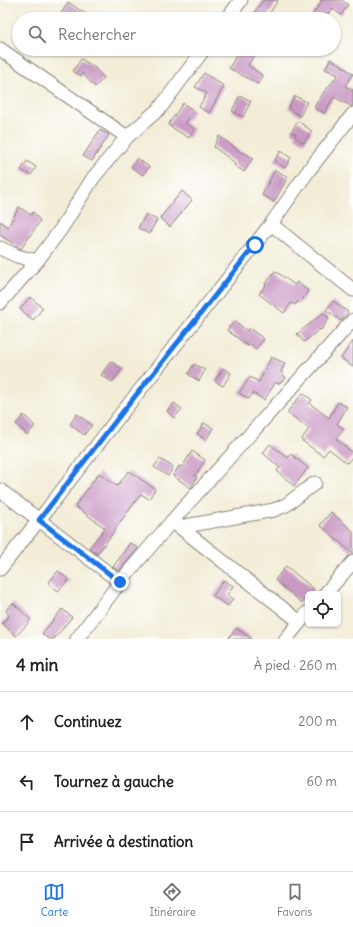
<!DOCTYPE html>
<html lang="fr">
<meta charset="utf-8">
<style>
body{margin:0;font-family:Delius,sans-serif;background:#f6f6f6;color:#222}
.controls{position:absolute;right:12px;bottom:12px;display:grid;overflow:hidden;border-radius:6px;box-shadow:0 1px 3px #0004}
.controls button{width:36px;height:36px;display:grid;place-items:center;padding:0;border:0;border-bottom:1px solid #e0e0e0;background:#fff;color:#222;font:20px sans-serif}
.stop{position:absolute;width:12px;height:12px;margin:-9px;border:3px solid #1a73e8;border-radius:50%;background:#fff}
.stop.end{background:#1a73e8;border-color:#fff;box-shadow:0 1px 4px #0008}
.list{margin:0;padding:0;list-style:none}
h2{display:flex;justify-content:space-between;align-items:center;height:52px;margin:0;padding:0 16px;font-size:17px}
h2 small{font-size:13px;font-weight:400;color:#767676}
.list li{display:grid;grid-template-columns:26px 1fr auto;gap:12px;align-items:center;box-sizing:border-box;height:60px;padding:0 16px;border-top:1px solid #e0e0e0}
.list b{display:block;font-size:15px;white-space:nowrap}
.list em{font-size:13px;font-style:normal;color:#767676}
.icon{flex:none;width:22px;height:22px;fill:none;stroke:currentColor;stroke-width:2;stroke-linecap:round;stroke-linejoin:round}
.map{position:relative;flex:none;width:353px;height:639px;overflow:hidden}
.search{position:absolute;background:#fff;box-shadow:0 1px 3px #0004;left:12px;right:12px;top:12px;height:44px;display:flex;align-items:center;gap:10px;box-sizing:border-box;padding:0 14px;border-radius:22px;color:#767676;font-size:15px}
.sheet{height:232px;background:#fff}
nav{display:flex;justify-content:space-around;align-items:center;box-sizing:border-box;height:56px;border-top:1px solid #e0e0e0;background:#fff;font-size:11px;color:#767676}
nav a{display:grid;justify-items:center;gap:2px}
nav .on{color:#1a73e8}
.map>svg:first-child{display:block}
</style>
<div class="map">
<svg width="353" height="639" viewBox="0 0 353 639">
<rect width="100%" height="100%" fill="#fff"/>
<filter id="ink" filterUnits="userSpaceOnUse"><feTurbulence type="fractalNoise" baseFrequency=".025" numOctaves="2"/><feDisplacementMap in="SourceGraphic" scale="8" xChannelSelector="R" yChannelSelector="G"/><feConvolveMatrix kernelMatrix="1 2 1 2 8 2 1 2 1" color-interpolation-filters="sRGB"/></filter>
<filter id="wash" filterUnits="userSpaceOnUse"><feTurbulence type="fractalNoise" baseFrequency=".012" numOctaves="4" result="noise"/><feDisplacementMap in="SourceGraphic" scale="16" xChannelSelector="R" yChannelSelector="G"/><feGaussianBlur stdDeviation="0.9" result="paint"/><feColorMatrix in="noise" values="0 0 0 0 0 0 0 0 0 0 0 0 0 0 0 0 0 1.4 0 .05"/><feComposite in="paint" operator="in"/></filter>
<g filter="url(#wash)">
<rect width="100%" height="100%" fill="#f3edd8"/>
<g id="blocks">
<path fill="#c999c4" d="M263,0h15l-12,19h-16z
M320,0h22l6,5 -7,10 -9,-7 -8,11h-7l-5,-4 10,-14z
M68,2l13,9 14,8h-37z
M240,49h19l-11,16 15,11 -5,8 -29,-16z
M81,59l13,8 10,11 -9,9 -13,-14 -1,3 -8,-5z
M330,59l12,6v1l11,8 -8,12 8,4v16h-2l-17,-9 -10,16 -10,-6 10,-15 14,-17 -13,-6z
M204,73l20,13 -15,27 -10,-6 8,-14 -12,-6z
M295,96l12,6 -7,14 -12,-8z
M239,97h4l8,4 -8,16 -11,-6z
M183,103l11,8 -9,12 9,6 -5,9 -21,-13z
M298,121l14,10 -8,12 -10,-7 2,-2 -5,-2z
M100,130l9,5 -17,26 -9,-5z
M219,136l23,17 1,-1 10,6 -9,14 -10,-7 1,-2 -21,-16z
M281,151l10,7 -6,10 -11,-7z
M137,158l12,9 -6,8 -12,-8z
M27,161l9,6 -5,8 -10,-5z
M275,170l13,7 -14,25 -12,-7z
M182,191l10,9 -22,27 -10,-9z
M19,207l12,8 2,-3 7,9 -19,28 -21,-14v-14l8,6z
M146,214l11,6 -8,14 -11,-6z
M275,271l20,14 2,-3 11,9 -8,12 -2,-2 -3,4 -4,-2 -7,10 -25,-19 7,-9 -1,-1z
M30,297l13,11 -10,12 -13,-11z
M333,301l15,11 -7,9 -15,-11z
M323,313l6,5 -8,12 -1,-1 -16,13 -7,-8z
M235,321l12,10 2,-3 15,11 -8,10 -6,-5 -2,2 -21,-16z
M353,341v26l-12,-9z
M271,357l14,6 -4,9 5,6 -8,6 -2,-2 -12,18 -11,-7 -4,6 -10,-6 11,-16 9,5z
M111,361l11,8 -10,13 -11,-7z
M194,364l11,6 -6,11 -11,-7z
M223,368l8,5 -8,13 -8,-5z
M303,393l9,7 -3,3 20,15 9,-16 9,5 -10,17 7,5 -8,10 17,14v3l-6,7 -18,-14 -6,7 -22,-16 8,-11 -22,-17z
M174,403l8,6 -8,9 -7,-7z
M77,414l15,11 -8,10 -14,-11z
M24,415l11,11 -8,9 -11,-11z
M204,423l9,5 -7,12 -9,-6z
M270,444l18,14 3,-4 17,14 -14,18 -17,-15 3,-3 -17,-15z
M192,451l13,9 -10,16 2,1 -6,11 -18,-12 6,-10 3,1z
M160,459l13,8 -5,9 -14,-9z
M129,471l26,18 -6,10 -8,-5 -26,35h1l-19,25 -8,-6 16,-20 -30,-22 24,-33 18,13z
M331,512l22,19v23l-33,-29z
M130,543l8,5 -19,23 -6,-4z
M286,566l28,23 -4,5h-2v2l-6,7 -27,-23z
M58,571l11,9 -11,11 -10,-8z
M224,580l9,6 -6,9 6,4 -5,7 -15,-10z
M13,603l18,17 -15,16 -14,-13 7,-7 -3,-6z
M62,609l10,8 -18,22h-5l-7,-5z
M236,628l16,11h-24z"/>
</g>
</g>
<g filter="url(#ink)">
<use href="#blocks" fill-opacity="0" stroke="#88847a" stroke-width="1"/>
<g fill="none" stroke-linecap="round" stroke-linejoin="round">
<g stroke="#88847a" stroke-width="15">
<path id="minor" d="M227,19l14,-19
M0,49l127,88
M353,114l-44,56 -38,54 82,66
M0,248l17,8 20,5
M0,303l37,-42 24,-32 32,-51 34,-41 33,-29 44,-59
M0,490l120,92 52,-61 128,101
M172,521l181,-201
M180,527l94,-17 12,-5 29,-22
M0,569l39,-49 82,-106 150,-190
M325,594l28,-32
M77,639l43,-57
M286,639l22,-27"/>
</g>
<use href="#minor" stroke="#fff" stroke-width="13"/>
</g>
</g>
<g fill="none" stroke-linecap="round" stroke-linejoin="round" filter="url(#ink)">
<path stroke="#1a73e8" stroke-width="5" d="M120,582l-81,-62 82,-106 134,-169"/>
</g>
</svg>
<div class="controls">
<button><svg class="icon" aria-label="locate" viewBox="0 0 24 24"><circle cx="12" cy="12" r="6"/><path d="M12 2v4M12 18v4M2 12h4M18 12h4"/></svg></button>
</div>
<div class="stop" style="left:255px;top:245px"></div>
<div class="stop end" style="left:120px;top:582px"></div>
<div class="search"><svg class="icon" aria-label="search" viewBox="0 0 24 24"><circle cx="10" cy="10" r="6"/><path d="M15 15l6 6"/></svg>Rechercher</div>
</div>
<section class="sheet">
<h2>4 min<small>À pied · 260 m</small></h2>
<ul class="list">
<li><svg class="icon" aria-label="ahead" viewBox="0 0 24 24"><path d="M12 20V5M6 11l6-6 6 6"/></svg><div><b>Continuez</b></div><em>200 m</em></li>
<li><svg class="icon" aria-label="left" viewBox="0 0 24 24"><path d="M17 20v-9H6M10 6l-5 5 5 5"/></svg><div><b>Tournez à gauche</b></div><em>60 m</em></li>
<li><svg class="icon" aria-label="arrive" viewBox="0 0 24 24"><path d="M6 21V4h12l-3 4 3 4H6"/></svg><div><b>Arrivée à destination</b></div></li>
</ul>
</section>
<nav>
<a class="on"><svg class="icon" aria-label="map" viewBox="0 0 24 24"><path d="M3 6l6-2 6 2 6-2v14l-6 2-6-2-6 2zM9 4v14M15 6v14"/></svg>Carte</a>
<a><svg class="icon" aria-label="directions" viewBox="0 0 24 24"><path d="M12 3l9 9-9 9-9-9zM9 14v-3h6M13 9l2 2-2 2"/></svg>Itinéraire</a>
<a><svg class="icon" aria-label="saved" viewBox="0 0 24 24"><path d="M7 4h10v16l-5-4-5 4z"/></svg>Favoris</a>
</nav>
